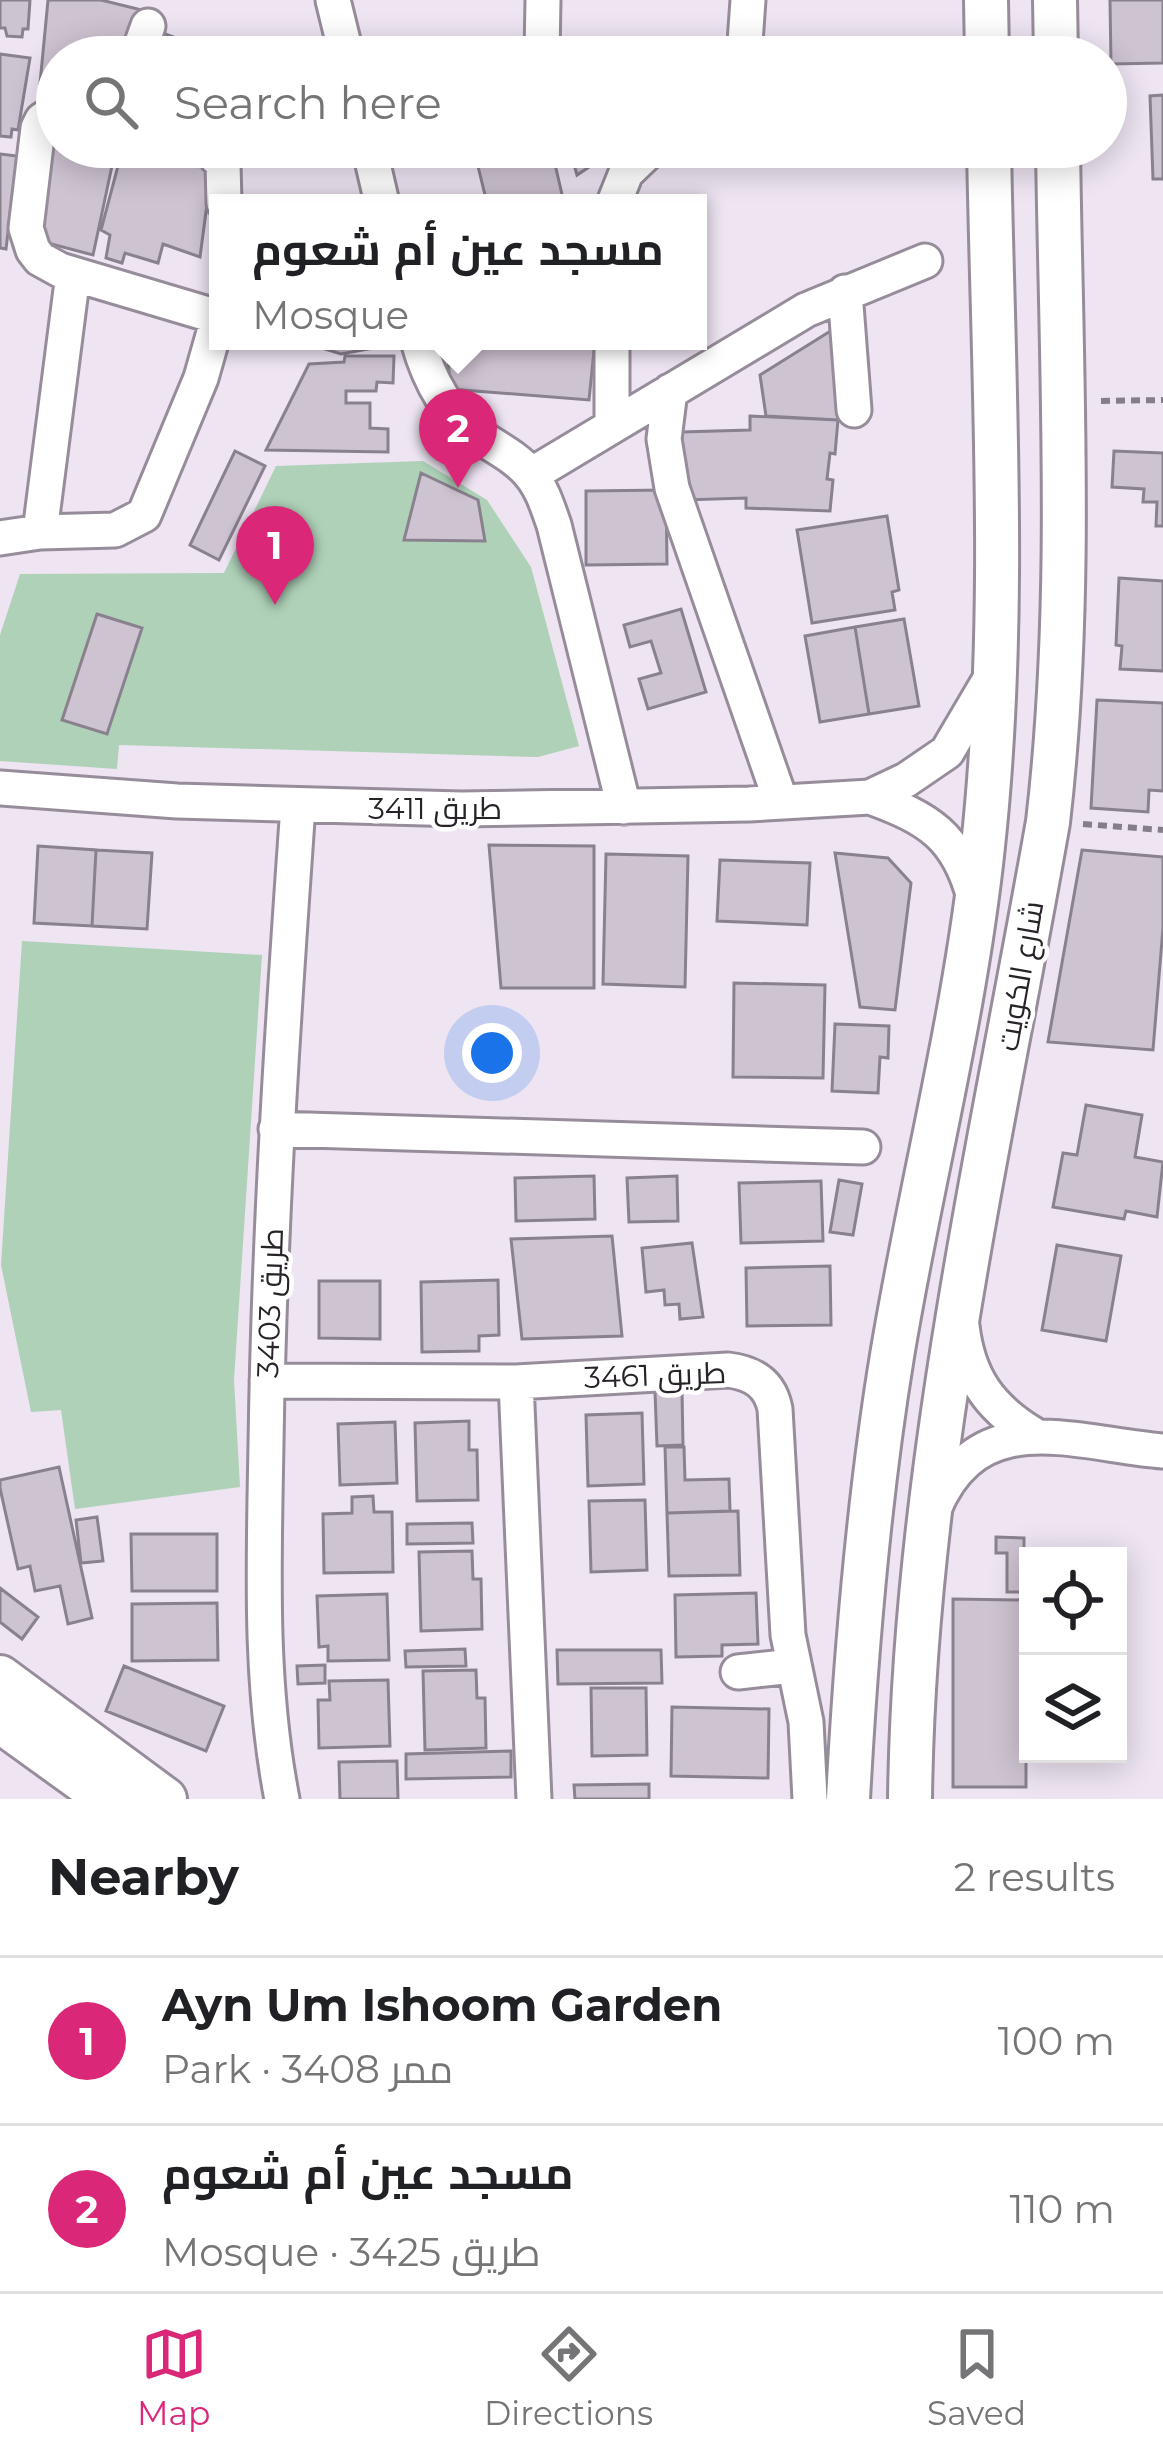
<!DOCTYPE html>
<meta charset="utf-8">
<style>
body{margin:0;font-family:Montserrat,Cairo,sans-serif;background:#f6f6f6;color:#202124}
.controls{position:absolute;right:36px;bottom:36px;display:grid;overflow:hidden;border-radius:0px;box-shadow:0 6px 30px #0003}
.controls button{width:108px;height:108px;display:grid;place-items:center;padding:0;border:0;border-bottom:3px solid #e0e0e0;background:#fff;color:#202124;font:60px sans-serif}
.you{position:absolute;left:492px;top:1053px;width:42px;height:42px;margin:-30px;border:9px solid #fff;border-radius:50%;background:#1a73e8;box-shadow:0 0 0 18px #1a73e833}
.badge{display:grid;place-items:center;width:78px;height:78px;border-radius:50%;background:#db2777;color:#fff;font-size:39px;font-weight:700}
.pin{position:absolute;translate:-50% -99px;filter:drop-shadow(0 3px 6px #0008)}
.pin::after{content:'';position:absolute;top:63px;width:42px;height:36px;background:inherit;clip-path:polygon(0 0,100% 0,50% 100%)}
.popup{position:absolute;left:209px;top:194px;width:498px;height:156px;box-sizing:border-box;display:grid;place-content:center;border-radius:0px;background:#fff;filter:drop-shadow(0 3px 9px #0005);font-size:39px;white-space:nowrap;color:#757577}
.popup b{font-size:45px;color:#202124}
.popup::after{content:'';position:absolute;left:50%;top:100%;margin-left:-24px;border:24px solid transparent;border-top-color:#fff}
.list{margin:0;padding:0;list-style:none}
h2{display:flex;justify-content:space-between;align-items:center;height:156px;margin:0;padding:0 48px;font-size:51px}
h2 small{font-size:39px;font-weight:400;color:#757577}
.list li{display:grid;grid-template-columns:78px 1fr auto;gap:36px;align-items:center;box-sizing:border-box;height:168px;padding:0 48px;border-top:3px solid #e0e0e0}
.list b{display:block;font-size:45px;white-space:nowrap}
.list p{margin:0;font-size:39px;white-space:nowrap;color:#757577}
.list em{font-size:39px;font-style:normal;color:#757577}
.icon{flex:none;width:66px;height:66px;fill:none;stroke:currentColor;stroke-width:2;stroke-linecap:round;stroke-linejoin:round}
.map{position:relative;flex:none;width:1163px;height:1799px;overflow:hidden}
.search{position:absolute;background:#fff;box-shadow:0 6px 30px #0003;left:36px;right:36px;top:36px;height:132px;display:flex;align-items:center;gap:30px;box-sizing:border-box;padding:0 42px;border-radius:66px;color:#757577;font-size:45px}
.sheet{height:492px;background:#fff}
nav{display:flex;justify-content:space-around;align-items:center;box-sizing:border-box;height:168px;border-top:3px solid #e0e0e0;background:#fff;font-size:33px;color:#757577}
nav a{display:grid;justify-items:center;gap:6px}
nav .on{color:#db2777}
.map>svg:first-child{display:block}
</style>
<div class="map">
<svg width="1163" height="1799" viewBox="0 0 1163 1799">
<rect width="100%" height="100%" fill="#eee4f2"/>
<path fill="#aed1b8" d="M423,461l64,39 44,67 48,179 -41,11 -419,-12 -2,24 -117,-8v-126l20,-61 204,-1 52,-107z
M22,941l240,14 -28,425 6,107 -165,22 -14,-99 -30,2 -30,-147z"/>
<path fill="#cec3d1" stroke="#8a818e" stroke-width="3" d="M0,0h30l-2,29h-5l-1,8 -15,-1 -2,-8h-5z
M48,0h53l41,10 -15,47h-70v41l-18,-4z
M1110,0h53v63l-52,1z
M157,31l30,11 -5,13 9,2h-44z
M0,54l30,4 -12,72 -6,-1 -1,8 -11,-1z
M1163,95v84h-10l-3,-83z
M54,137l3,10h59l-23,108 -53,-14 4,-25 -9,-1z
M123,147l37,9 3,-9h6l11,3 -1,11 33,6 -12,90 -37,-13 -5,19 -33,-10 -3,10 -16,-5 4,-23 -9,-5z
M517,147h34l13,56h-107l28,-8 -10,-41z
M569,147h50l-42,28z
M0,154l17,2 -11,93 -6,-1z
M837,327l1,93 -72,-4 -6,-41z
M320,341h62l2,5 -43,8 -16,-5z
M447,341h148l-6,59 -139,-11z
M345,356h49l-1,27 -16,-1 -1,9h-30v12h24v25l18,1v23l-122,-2 43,-86 35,-2z
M750,416l88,4 -3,34 -5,-1 -3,26 6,1 -3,31 -84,-3v-10l-62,2 -2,-68 68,-2z
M235,451l30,15 -46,94 -29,-15z
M1114,451l49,2v73h-7l1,-24h-14l1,-13 -32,-2z
M421,473l57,27 7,41 -81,-1z
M666,490l1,74 -81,1v-74z
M887,516l12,74 -7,2 3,18 -83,13 -15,-93z
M1119,578l44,3v90l-43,-2 2,-23 -6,-1z
M681,609l25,83 -58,17 -9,-30 22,-6 -10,-32 -21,6 -6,-22z
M97,614l45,14 -35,106 -45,-14z
M904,619l15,87 -50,8 -14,-87z
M855,627l14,87 -49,8 -15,-86z
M1097,700l66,3v88l-14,-1 -1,22 -57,-4z
M489,845l105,1v142h-93z
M38,846l58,4 -4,76 -58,-3z
M96,850l56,3 -5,76 -55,-3z
M1082,850l81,7v71l-10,122 -105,-8z
M835,853l53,5 23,25 -16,127 -35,-3z
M606,854l82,2 -3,131 -82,-3z
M720,860l90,3 -3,62 -90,-4z
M734,983l91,2 -2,93 -90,-1z
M835,1024l54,2 -1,32 -8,-1 -2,36 -46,-2z
M1086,1105l56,10 -7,42 28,5 -6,55 -31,-6 -2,8 -71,-12 10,-54 14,2z
M594,1176l1,43 -79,2 -1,-43z
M677,1176l1,45 -49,1 -2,-44z
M839,1180l23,4 -9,51 -23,-3z
M821,1181l2,60 -82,2 -2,-60z
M612,1236l10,100 -100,3 -11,-100z
M692,1243l11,74 -23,2 -1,-15 -14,1 -1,-15 -18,2 -4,-44z
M1057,1245l64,11 -15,85 -64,-11z
M830,1266l1,59 -84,1 -1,-58z
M498,1280l1,55 -20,1v15l-57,1 -1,-70z
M319,1281h61v58l-61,-1z
M682,1391l1,54 -26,1 -2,-54z
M642,1413l2,71 -56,2 -2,-71z
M469,1421v29h8l1,50 -61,1 -2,-78z
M395,1422l2,61 -57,2 -2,-61z
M665,1447h19l1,33 44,-1 1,32 -63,2z
M59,1467l33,151 -24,6 -8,-38 -25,5 -5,-25 -12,3 -18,-81v-8z
M373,1496l1,16h18l1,60 -69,1 -1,-59 29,-1v-16z
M645,1500l2,70 -56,2 -2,-71z
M738,1511l2,64 -71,1 -2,-63z
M97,1517l6,44 -22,2 -5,-43z
M472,1523l1,20 -66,1v-20z
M131,1534h86v57h-85z
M996,1537l28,1v54h-17v-39h-11z
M472,1551l1,28h8l1,50 -61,2 -2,-79z
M0,1588l38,29 -16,22 -22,-17z
M756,1593l2,51 -36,1v11l-46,1 -1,-62z
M387,1594l2,66 -61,1v-15l-9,1 -2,-51z
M953,1599l73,1v187h-73z
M217,1603l1,57 -86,1v-57z
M465,1649l1,17 -60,1 -1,-16z
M557,1650h104l1,33 -104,1z
M325,1665v18l-27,1 -1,-18z
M124,1666l100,40 -18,45 -100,-40z
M476,1670l1,28h8l1,50 -61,2 -2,-79z
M388,1680l2,66 -71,2 -1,-48h12l-1,-19z
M591,1688h55l1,67 -55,1z
M672,1707l97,2 -1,69 -97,-2z
M511,1751v26l-105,2v-25z
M397,1761l1,38h-58l-1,-37z
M649,1784v15h-74l-1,-14z"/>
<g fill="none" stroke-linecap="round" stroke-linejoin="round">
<g stroke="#978d9a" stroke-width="39">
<path id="minor" d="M333,0l14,57
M542,54l1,-54
M137,57l11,-31
M744,57l4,-57
M57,110l-15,10 -4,8 -12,100 7,22 7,9 20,11 158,47
M195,147l15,4 13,13 1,39
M369,147l13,56
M614,203l12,-30 27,-26
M845,292l9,118
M418,341c10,36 28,72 59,94 18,12 39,22 53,39 12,14 18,34 24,51l70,282
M612,341v83
M670,391l-6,48 8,49 109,314
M531,475l275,-165 119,-49
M40,532l33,-258
M0,538l40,-6 75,-2 29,-15 57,-137 17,-60
M0,788l177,13 284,8 288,-5 121,-7 36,-17 41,-28 46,-78
M870,797c58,21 88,39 104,101
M276,1129l587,18
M962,1326c6,52 28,82 71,108
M267,1381l249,1 212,-12c25,3 42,14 47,39l13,226 18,87 4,77
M516,1382l18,417
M934,1509c45,-107 141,-65 229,-58
M738,1672l55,-6
M282,1799c-23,-117 -18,-237 -16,-355 3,-213 17,-425 32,-638"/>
</g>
<g stroke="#978d9a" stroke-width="48">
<path id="major" d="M986,0l1,57
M1055,0l1,57
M0,1677l165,122
M0,1721l108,78
M848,1799c8,-148 20,-297 44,-443 28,-170 73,-338 91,-510 25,-231 10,-467 6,-699
M910,1799c4,-329 81,-654 138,-977 26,-223 13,-451 10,-675"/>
</g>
<path stroke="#847e87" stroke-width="6" stroke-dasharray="9 6" stroke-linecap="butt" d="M1101,401l62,-1
M1083,824l80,6"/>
<use href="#minor" stroke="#fff" stroke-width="33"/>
<use href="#major" stroke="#fff" stroke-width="42"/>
</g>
<g text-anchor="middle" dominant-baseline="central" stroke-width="9" stroke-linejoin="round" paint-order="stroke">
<g font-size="30" fill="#272328" stroke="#fff">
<text x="435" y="808">طريق 3411</text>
<text transform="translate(1020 976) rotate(-80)">شارع الكويت</text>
<text transform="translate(270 1303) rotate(-88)">طريق 3403</text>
<text transform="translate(655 1375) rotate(-2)">طريق 3461</text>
</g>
</g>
</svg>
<div class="controls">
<button><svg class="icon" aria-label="locate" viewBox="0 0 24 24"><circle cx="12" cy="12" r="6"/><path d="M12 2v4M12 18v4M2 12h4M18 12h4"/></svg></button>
<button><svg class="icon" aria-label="layers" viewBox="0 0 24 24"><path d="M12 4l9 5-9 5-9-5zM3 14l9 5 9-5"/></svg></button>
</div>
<div class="you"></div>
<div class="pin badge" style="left:275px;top:605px">1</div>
<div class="pin badge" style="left:458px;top:488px">2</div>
<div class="popup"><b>مسجد عين أم شعوم</b>Mosque</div>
<div class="search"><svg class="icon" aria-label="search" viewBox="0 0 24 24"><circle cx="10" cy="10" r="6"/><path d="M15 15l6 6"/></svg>Search here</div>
</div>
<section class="sheet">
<h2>Nearby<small>2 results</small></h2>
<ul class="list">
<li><span class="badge">1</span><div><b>Ayn Um Ishoom Garden</b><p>Park · ممر 3408</p></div><em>100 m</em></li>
<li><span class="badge">2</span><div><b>مسجد عين أم شعوم</b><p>Mosque · طريق 3425</p></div><em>110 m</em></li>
</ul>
</section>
<nav>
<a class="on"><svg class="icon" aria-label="map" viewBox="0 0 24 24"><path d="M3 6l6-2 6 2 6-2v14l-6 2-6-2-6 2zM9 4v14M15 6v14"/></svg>Map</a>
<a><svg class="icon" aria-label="directions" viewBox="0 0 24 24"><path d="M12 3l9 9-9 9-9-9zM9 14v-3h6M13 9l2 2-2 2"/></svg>Directions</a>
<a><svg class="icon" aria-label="saved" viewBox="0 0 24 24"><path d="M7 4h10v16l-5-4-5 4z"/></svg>Saved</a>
</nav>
